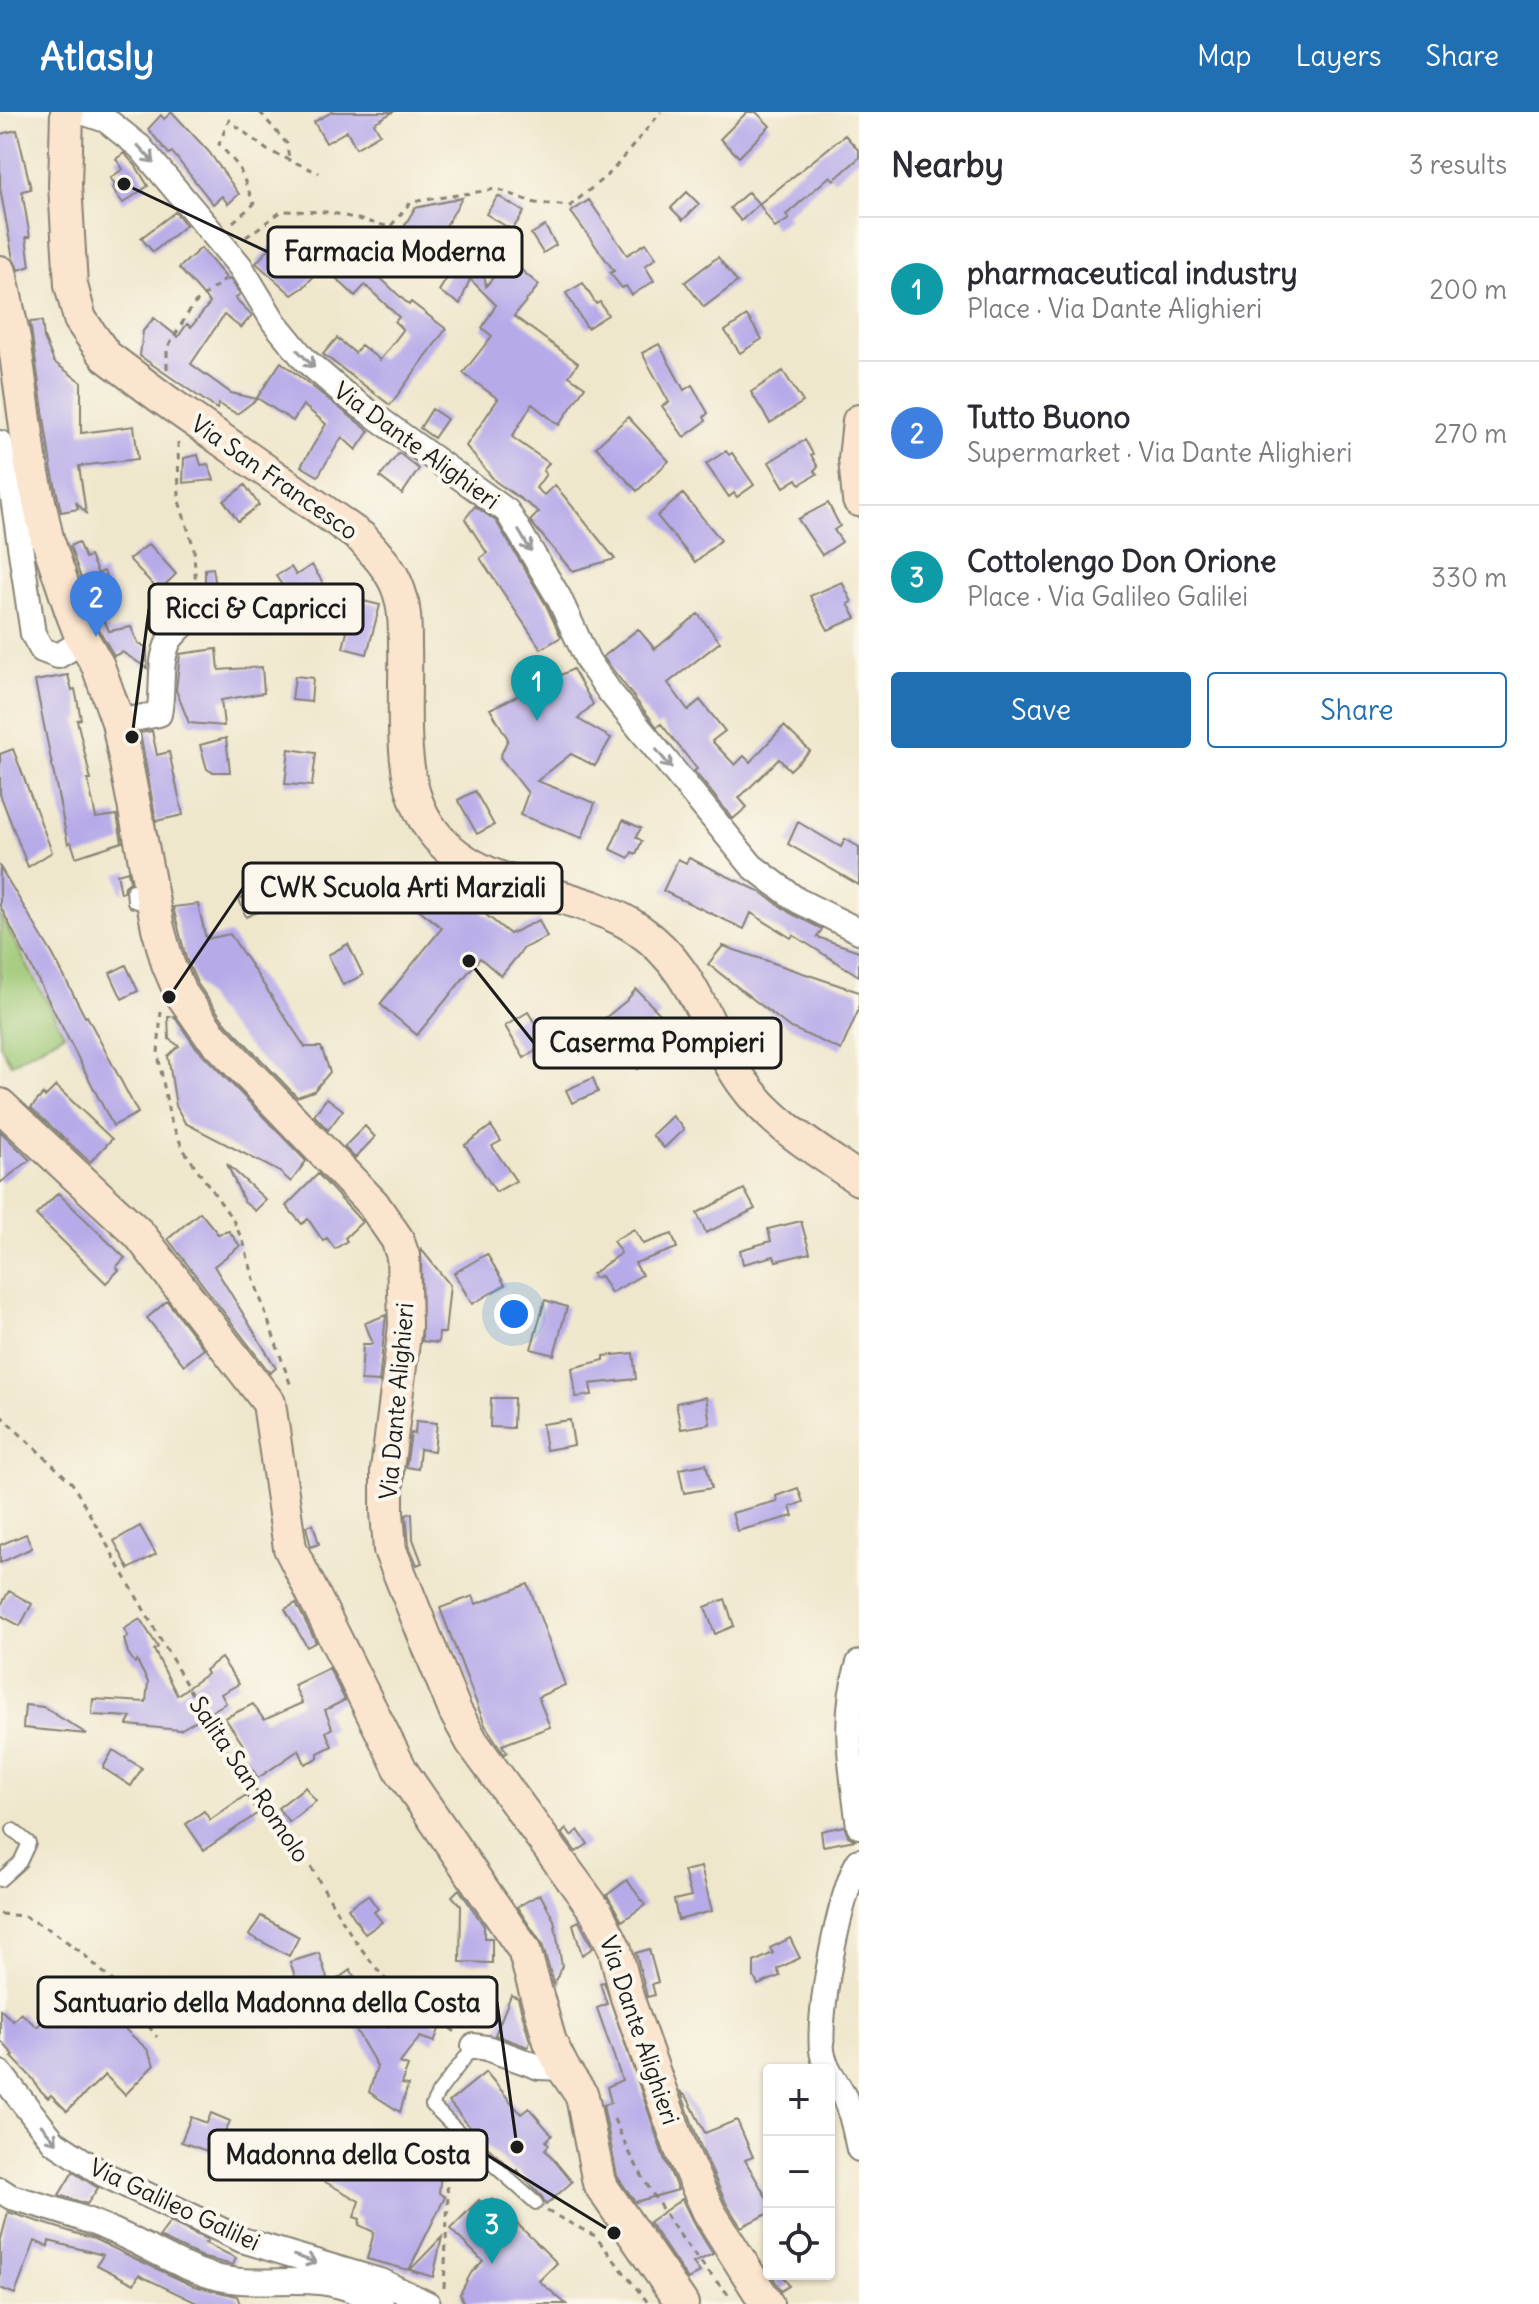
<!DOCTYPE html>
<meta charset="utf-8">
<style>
body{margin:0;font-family:Delius,sans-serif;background:#f2f2f3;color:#2b2b33}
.controls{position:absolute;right:24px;bottom:24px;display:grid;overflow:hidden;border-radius:8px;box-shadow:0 2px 6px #0004}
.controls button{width:72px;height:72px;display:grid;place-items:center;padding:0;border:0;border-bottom:2px solid #e1e1e2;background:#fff;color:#2b2b33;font:40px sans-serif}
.you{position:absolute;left:514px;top:1202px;width:28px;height:28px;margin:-20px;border:6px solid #fff;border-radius:50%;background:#1a73e8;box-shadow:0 0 0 12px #1a73e833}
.badge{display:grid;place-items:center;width:52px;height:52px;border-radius:50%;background:#1f6fb2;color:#fff;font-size:26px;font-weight:700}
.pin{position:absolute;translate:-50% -66px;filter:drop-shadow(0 2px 4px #0008)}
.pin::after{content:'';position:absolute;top:42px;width:28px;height:24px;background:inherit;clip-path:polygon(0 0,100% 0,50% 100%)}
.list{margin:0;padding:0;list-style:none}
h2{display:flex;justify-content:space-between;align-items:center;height:104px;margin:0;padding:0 32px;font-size:34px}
h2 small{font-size:26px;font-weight:400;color:#7c7c81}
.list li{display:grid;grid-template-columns:52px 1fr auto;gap:24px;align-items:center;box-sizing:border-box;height:144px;padding:0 32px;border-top:2px solid #e1e1e2}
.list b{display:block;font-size:30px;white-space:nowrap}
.list p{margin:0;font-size:26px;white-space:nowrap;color:#7c7c81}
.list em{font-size:26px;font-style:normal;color:#7c7c81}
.actions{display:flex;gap:16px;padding:24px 32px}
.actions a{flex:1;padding:18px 0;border:2px solid #1f6fb2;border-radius:8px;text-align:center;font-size:28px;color:#1f6fb2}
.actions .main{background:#1f6fb2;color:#fff}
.icon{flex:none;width:44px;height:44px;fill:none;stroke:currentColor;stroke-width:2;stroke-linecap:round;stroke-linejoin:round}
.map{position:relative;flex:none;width:859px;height:2192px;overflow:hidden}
header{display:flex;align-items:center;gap:48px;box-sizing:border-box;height:112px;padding:0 40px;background:#1f6fb2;color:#fff}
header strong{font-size:38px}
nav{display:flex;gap:44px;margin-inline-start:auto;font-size:28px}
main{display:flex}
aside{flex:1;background:#fff}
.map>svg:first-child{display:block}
</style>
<header>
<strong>Atlasly</strong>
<nav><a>Map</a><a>Layers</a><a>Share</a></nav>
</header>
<main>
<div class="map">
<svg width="859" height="2192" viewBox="0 0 859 2192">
<rect width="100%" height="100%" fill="#fbf7ec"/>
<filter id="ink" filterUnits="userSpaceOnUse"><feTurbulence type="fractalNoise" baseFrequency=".0125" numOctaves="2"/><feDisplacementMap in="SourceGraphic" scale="16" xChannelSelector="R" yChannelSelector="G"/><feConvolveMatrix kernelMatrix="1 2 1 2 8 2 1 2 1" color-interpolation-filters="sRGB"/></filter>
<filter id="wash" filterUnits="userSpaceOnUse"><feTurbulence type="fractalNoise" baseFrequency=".006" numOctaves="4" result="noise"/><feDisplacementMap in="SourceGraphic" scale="32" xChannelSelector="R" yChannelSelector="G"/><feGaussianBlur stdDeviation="1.8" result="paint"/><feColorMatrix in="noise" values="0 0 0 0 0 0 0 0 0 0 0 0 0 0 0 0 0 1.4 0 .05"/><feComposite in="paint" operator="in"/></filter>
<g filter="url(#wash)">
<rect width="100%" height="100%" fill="#efe7cc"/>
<path fill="#9ec874" stroke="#5d7248" stroke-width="2" d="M0,802l64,120 -53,30 -11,-19z"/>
<g id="blocks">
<path fill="#b7aae9" d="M172,0l37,40 30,42 -11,10 -6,-8 -9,8 -41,-52 -3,2 -21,-25 13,-14 3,4z
M332,0h61l-19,11 6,11 -24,14 -9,-17 -21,12 -12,-21z
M747,0h9l14,14 -31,31 -19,-18z
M17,18l14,59 -9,2 8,46h-4l4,29 -11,4 -6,-11 -13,-71v-54z
M845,23l14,16v7l-25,22 -4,-4 -44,39 3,4 -14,9 -16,-24z
M124,41l12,13 12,20 -25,17 -11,-15 4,-3 -6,-7 13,-9 -7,-10z
M687,80l12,12 -16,16 -12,-12z
M748,80l11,12 -18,17 -11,-13z
M498,84l26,16 -12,18 -26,-16z
M462,86l-27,47h-6l-27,-15 13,-22z
M589,88l38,55 19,-12 10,15 -11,8 9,15 -22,14 -6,-9 -4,2 -12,-15 4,-2 -43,-59z
M175,100l11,13 -33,27 -12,-14z
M545,114l11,19 -13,8 -12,-19z
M307,120l11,10 8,-9 4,4 4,-3 75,71 2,-3 35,27 -56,76 -67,-51 14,-16 18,15 6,-8 19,15 23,-30 -8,-8 4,-5 -34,-32 -10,11 -32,-30 -19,21 -12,8 -36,-32 20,-22 7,6 9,-10 6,5z
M201,136l27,32 2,-1 10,15 -5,4 17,17 -11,13 -17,-13 -33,49 40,29 26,6 -20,15 -18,-10 -2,5 -77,-53 3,-25 11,-13 24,19 9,-13 4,3 19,-24 -31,-35z
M462,142l20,5 4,27 22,-27 31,26 -25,31 64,47 -9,13 16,11 -26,38 -27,-21 -20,33 37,26 -6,8 3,3 -10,14 8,7 11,-10 60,74 -43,12 -42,-50 9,-9 -44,-31 -29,-35 32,-47 -35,-26 29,-37 -10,-8 14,-23 -26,-26 -10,25 -21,-13z
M718,145l19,25 -33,25 -19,-25z
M583,171l13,21 4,-2 8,13 -21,13 -21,-35z
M747,204l15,23 -22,14 -15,-22z
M42,209l2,17 10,24 27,20v51l53,-7 4,33 -59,7 7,47 -10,-11 2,7 -17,3 -10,-46 -21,-144z
M659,232l25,46 8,-5 16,28 -4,4 2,4 -22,16 -22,-31 7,-4 -27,-49z
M281,250l88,69 -13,19 -14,-13 -24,39 -17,-10 25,-42 -23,-19 -10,16 -36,-23z
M783,259l20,31 -33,21 -19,-31z
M432,297l15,10 -13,19 -14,-10z
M628,305l41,44 -32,30 -41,-44z
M805,328l8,14 -2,1 7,12 -4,3 3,4 -17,10 -3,-5 -13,8 -15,-25z
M726,339l3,4 3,-2 22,32 -17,12 -3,-4 -5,4 -23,-33z
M399,341l20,16 -17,25 -22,-17z
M198,343l3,10 7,-1 6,16 -31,3 1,-25z
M245,373l14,20 -21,16 -14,-20z
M683,382l38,46 -26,22 -38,-46z
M828,391l12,23 -6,4 8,12 -20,13 -24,-36z
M475,394l21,15 50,84 15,32 -20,12 -61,-91 7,-5 -22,-34z
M78,430l7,16 5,-2 8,18 6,-3 9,23 -17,7 13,30 22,-4 7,16 9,5v20l-25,-16 -8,4 -16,-28 -28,-82z
M149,432l27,30 -17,17 -30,-32z
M312,453l11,18 -20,13 -1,-2 -58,25 -39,3v-53l8,-1 7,42 62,-25 -6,-9 15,-9 5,8z
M842,470l10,20 -4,2 8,14 -28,12 -18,-34z
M355,487l25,6 -13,49 -24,-6z
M698,502l22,28 -52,41 20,27 12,-10 25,31 -13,10 23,24 9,-9 6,6 34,-36 26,25 -20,19 -11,-11 -40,39 8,9 -14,12 -39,-48 3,-2 -36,-45 -4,3 -54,-70 35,-28 17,20z
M217,537l2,21 43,-3 2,26 -43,7 3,26 -35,-3 -13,-33 4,-36z
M573,557l20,35 -15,15 33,19 -16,28 -24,-12 -34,27 58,22 -13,35 -62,-23 8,-22 -28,-36 8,-18 -18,-30z
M68,563l4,15 3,-1 6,30 -4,1 14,60h-3l8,38 21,-3 5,27 -46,15 -5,-15 -3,2 -33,-163z
M295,564l18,2 -2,24 -19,-2z
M152,619l5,24 12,-3 14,63 -27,6 -16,-88z
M226,626l4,34h-18l-5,-3 -7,-24z
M13,637l39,103 -24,15 -28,-73v-40z
M289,637l27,4 -4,33 -27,-2z
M475,679l19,34 -17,9 -19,-34z
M623,708l18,8 -5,9 6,4 -6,13 -4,-2 -3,6 -19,-9z
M798,710l43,25 4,-8 14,8v38l-71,-41z
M689,746l72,34 29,21 32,16 -5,8 42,14v25l-66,-41 -2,3 -40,-25 -7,16 -81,-38 15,-32 8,4z
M0,755l53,88 32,62 2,-1 51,97 -25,13 -113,-220z
M128,759l2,11 -5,4 -1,6 -3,1 -4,-19z
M440,766l70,56 29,-14 8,17 -23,11 -23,28 -21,-18 -63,77 -37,-31 62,-76 -26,-21z
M265,777l7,17 -26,11 -7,-18z
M198,792l8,35 24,-5 75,113h16l9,25 -16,19 -17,6 -74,-77 -26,-37 -11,-25 -13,-51z
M348,832l15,31 -20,10 -15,-30z
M723,834l136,46v17l-18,41 -52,-23 -81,-63z
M126,853l12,26 -16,8 -12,-26z
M636,877l25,26 -20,20 15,20 -19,14 -29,-39 3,-2 -7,-9 22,-18z
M528,900l19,31 -23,15 -19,-32z
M174,904l20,29 112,116 -15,21 -11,-10 -95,-49 -9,-17 -8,-50 11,-10 -10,-7 -1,-22z
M593,966l5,14 -26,11 -6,-13z
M56,974l56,53 -22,23 -59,-54 12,-14 2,3z
M327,986l16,12 -15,20 -14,-15z
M672,1004l12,13 -20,19 -12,-13z
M365,1014l10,11 -20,21 -11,-11z
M491,1014l10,15 -9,5 24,35 -20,11 -31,-47z
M0,1019l30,29 -30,23z
M227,1052l39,36 -11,11 -11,-9z
M318,1062l44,48 -17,16 2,3 -12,8 -8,-11 -4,3 -15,-22 -6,5 -16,-18z
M744,1077l11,20 -49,24 -9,-20z
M58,1081l67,65 -9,9 3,3 -13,13 -70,-68z
M200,1100l18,22 11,-3 11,15 -26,20 62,102 -6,5 -102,-134z
M801,1109l9,32 -34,8 -2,-5 -31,8 -3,-14 31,-9 -3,-12z
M634,1117l9,15 29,-10 5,14 -42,15 7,12 -31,18 -10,-17 -7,2 -2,-4 29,-21 -8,-12z
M421,1137l29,36 -5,48h-6l-1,10 -16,-2z
M487,1142l18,31 -33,19 -18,-31z
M545,1188l22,7 -13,48 -23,-6z
M167,1189l37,48 -20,16 -37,-47z
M386,1203l-7,67 -18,-1 2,-37h10l-8,-21z
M633,1241l3,26 -46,5 2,11 -16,2 -4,-29 32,-8v-4z
M706,1285l4,27 -29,5 -5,-26z
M491,1286h23l-1,30 -23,-1z
M570,1308l4,25 -28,5 -4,-26z
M416,1309l21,2 -3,28 -14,-2 -2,20 -12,-2 5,-34 4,1z
M706,1352l6,24 -28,5 -5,-24z
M798,1376l5,14 -13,5 3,9 -56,15 -5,-18 45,-12 -1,-5z
M412,1401l1,26 9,24 -5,2 -8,-19 -3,-31z
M313,1412l6,20 -8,3 -5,-21z
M140,1414l16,28 -27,15 -15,-28z
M26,1422l6,14 -32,15v-18z
M528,1472l37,101 -27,12 12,30 -48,18 5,7 -3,2 -19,-29 -45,-117 33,-12 3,8z
M9,1479l23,13 -12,22 -20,-11v-8z
M725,1487l9,27 -19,8 -10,-27z
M296,1491l20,39 -9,5 -22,-38z
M140,1507l18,28 -4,3 23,45 30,-21 -2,-4 16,-12 18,26 -18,10 5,9 -46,27 -53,-5 4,-8 -39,-2 1,-16 53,3 2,-20 -11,-21 -2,2 -7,-10 -4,-14 4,-3 -4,-7z
M329,1556l16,32 -20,10 7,18 -6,4 6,14 -14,7v5l-13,6 -6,-14 -41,28 -15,-22 5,-4 -23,-34 28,-14 11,16 38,-17 -8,-18z
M25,1593l18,2 44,27 -64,-6z
M113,1638l29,18 -11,18 -28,-18z
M305,1675l11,14 -27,21 -11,-14z
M246,1683l12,18 -54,37 -18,-26 18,-13 6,9z
M844,1714l4,10 7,4 -32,6 -2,-15z
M566,1717l5,7 7,-6 10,14 -12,8 -14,-19z
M701,1755l11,44 -34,9 -4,-20 17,-4 -7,-25z
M627,1768l18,25 -23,16 -15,-26z
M459,1777l25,37v12h8v25l-32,-1 1,-56 -9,-10z
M540,1782l14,26 8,46 -8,19 -12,-41 -25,-37z
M368,1783l10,14 -4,3 8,10 -17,12 -17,-26z
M261,1804l38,21 -10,19 -40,-21z
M579,1809l14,27 -11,7 -9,-31z
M790,1826l10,20 -23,11 3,7 -22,9 -4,-8v-15l19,-9 -3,-5z
M649,1837l9,33 -6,2 3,11 -8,2 -11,-44z
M319,1841l9,28 -28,10 -10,-29z
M350,1858l38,56 12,-26 40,27 -6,15 -14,-5 -20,26 8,3 -7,18 7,1 -8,27 -31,-20 8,-26 -21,-36 6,-3 -30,-44z
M604,1870l60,176 14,32 -43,12 -18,-26 -14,-71 8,-2 -4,-16 15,-7 -25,-72 10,-4 -7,-21z
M73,1880l36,35 8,-5 30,27 7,16 -29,30 -20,-20 -38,36 -16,-16 -3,3 -10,-10 -5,-9 -21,-22 2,-2 -14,-15v-31l13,12 8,-8 16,14z
M511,1883l7,3 12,44 -2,5 -33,-12z
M486,1960l35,42 8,-6 23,27 -6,6 3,4 -4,4 27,33 -26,23 -4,-8 -25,-27 -2,2 -31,-28 -35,-42z
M681,1980l6,5 18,36 32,-13 16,37 -8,3 24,42v11l-28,14 -15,-24 -26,-58z
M211,2001l19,8 -14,33 -35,-12 10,-25 16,6z
M315,2023l41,23 -3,5 48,13v-7l40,4 -2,20 6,4 -36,73 -42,-11 7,-27 -15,-7 1,-6 -6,-2 5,-16 -62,-35z
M73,2060l25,16 -11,16 -28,-9z
M492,2087l65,64 -18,18 27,23h-102l-4,-10 11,-21 12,-12 -33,-32 29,-29 7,7z
M682,2087l11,23 20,32 -20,9 7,9 -12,8 -39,-58z
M8,2100l86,27 99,47 44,10 3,8h-41l-60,-29 -5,9 -37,-19 6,-10 -54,-14 -1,6 -13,-6 -20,53 -15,-6v-45z
M170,2110l38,18 -3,3 31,15 -3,7 -29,-7 -45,-21z
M442,2125l-9,40 -23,-7z
M771,2162h11l7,12 -8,5z"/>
</g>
</g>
<g filter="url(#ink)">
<use href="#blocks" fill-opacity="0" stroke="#868274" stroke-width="2"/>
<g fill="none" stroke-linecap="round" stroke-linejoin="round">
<g stroke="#868274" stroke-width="16">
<path id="lane" d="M133,778l1,11 18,5
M0,1768l20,-18 9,-19 -16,-13
M474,1934l-36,47 -6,12 48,48 56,50"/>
</g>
<g stroke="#868274" stroke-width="28">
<path id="street" d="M82,0l24,8 34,27 100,119 34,56 31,38 42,36 160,115 52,87 29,63 21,30 143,175 45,34 62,31
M0,331l11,41 22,150 9,16 16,6 15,-9 8,-11
M118,610l41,-8c5,-23 -1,-51 10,-73 5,-8 16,-17 23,-25
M859,1551c-18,55 -7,107 0,163
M859,1749c-19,29 -44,161 -36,195 4,15 16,30 23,45 7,15 9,31 13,48
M474,1934l13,2 52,19 24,1
M0,1961l54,69 49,32 139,66 141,42 45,22
M0,2078l11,7c33,9 69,19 100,33 34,14 66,36 101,46 44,13 92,-3 135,12 12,3 23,11 34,16"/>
</g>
<g stroke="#868274" stroke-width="36">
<path id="secondary" d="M67,0l-2,73 6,100 9,34 11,16 15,21 56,42 200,140c13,15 28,30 35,48 8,19 8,40 8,60 2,56 -9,128 22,177 46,73 148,62 212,107 57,39 66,100 104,153 30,42 74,67 116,96
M0,160l14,67 17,126 16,73 24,72 10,26 17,30 20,56 40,206 10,36 12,28 28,40 165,172 24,35 6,17 2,70 -18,144v42l3,38 65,161 17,31 125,171 18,36 12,48 55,155 27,60 58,92
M859,309l-4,38 4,41
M0,993l139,129 130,169 21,145 112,224 122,178 26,92 13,26 19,28 17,87 83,121"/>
</g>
<path stroke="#868274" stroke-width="3" stroke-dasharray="6 6" stroke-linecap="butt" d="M260,0l27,32 2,17
M233,110l21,-18 -15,-37 -20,-23 10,-24 38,30 52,23
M246,125l36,-26 47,1 61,15 21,-25 86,-13 38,14 35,3 41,-34 50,-60
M167,257v-21l26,-43 32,-26
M178,330l1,59 15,47 2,48
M161,899l-3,43 12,65 13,30 50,71 11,24 12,42 36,103
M0,1303l72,68 139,245 101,141 41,69 31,40 74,56
M0,1802l24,2 28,15 29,21 35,32 41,53
M614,2007c25,60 70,129 115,176
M547,2099l48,25 54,68
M444,2176l4,-93 -4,-26 24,-5"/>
<use href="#lane" stroke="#fff" stroke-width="12"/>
<use href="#street" stroke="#fff" stroke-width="24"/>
<use href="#secondary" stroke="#fbe5cf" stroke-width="32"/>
</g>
<defs><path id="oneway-shaft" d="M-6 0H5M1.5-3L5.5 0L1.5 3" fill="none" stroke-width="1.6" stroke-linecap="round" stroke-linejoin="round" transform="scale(2)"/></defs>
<g stroke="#999">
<use href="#oneway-shaft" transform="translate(146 42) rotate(47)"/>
<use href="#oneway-shaft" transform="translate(306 247) rotate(46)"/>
<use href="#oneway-shaft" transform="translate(525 429) rotate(59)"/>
<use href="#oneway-shaft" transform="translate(664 647) rotate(51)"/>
<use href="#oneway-shaft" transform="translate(49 2022) rotate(49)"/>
<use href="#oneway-shaft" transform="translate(305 2147) rotate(18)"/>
</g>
</g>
<g text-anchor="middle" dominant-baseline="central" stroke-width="8" stroke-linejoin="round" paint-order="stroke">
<g font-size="24" fill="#1c1c1c" stroke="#fbf7ec">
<text transform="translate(417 333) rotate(36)">Via Dante Alighieri</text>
<text transform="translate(275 365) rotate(35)">Via San Francesco</text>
<text transform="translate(396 1289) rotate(-85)">Via Dante Alighieri</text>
<text transform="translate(250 1667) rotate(56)">Salita San Romolo</text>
<text transform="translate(640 1918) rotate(71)">Via Dante Alighieri</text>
<text transform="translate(175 2092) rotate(25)">Via Galileo Galilei</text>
</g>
</g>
<path fill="none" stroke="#1c1c1c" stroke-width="3" d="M124 72L268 140M132 625L149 497M169 885L243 776M469 849L534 931M517 2035L497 1890M614 2121L487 2043"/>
<g fill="#1c1c1c" stroke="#fbf7ec" stroke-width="3">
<circle cx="124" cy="72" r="8"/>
<circle cx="132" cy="625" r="8"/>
<circle cx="169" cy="885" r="8"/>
<circle cx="469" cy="849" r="8"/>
<circle cx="517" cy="2035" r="8"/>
<circle cx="614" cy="2121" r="8"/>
</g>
<g fill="#fbf7ec" stroke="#1c1c1c" stroke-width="3">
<rect x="268" y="115" width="254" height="50" rx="8"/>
<rect x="149" y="472" width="214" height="50" rx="8"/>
<rect x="243" y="751" width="319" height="50" rx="8"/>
<rect x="534" y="906" width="247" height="50" rx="8"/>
<rect x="38" y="1865" width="459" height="50" rx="8"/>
<rect x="209" y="2018" width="278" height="50" rx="8"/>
</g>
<g font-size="26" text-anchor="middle" font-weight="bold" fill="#1c1c1c">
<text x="395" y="149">Farmacia Moderna</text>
<text x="256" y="506">Ricci &amp; Capricci</text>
<text x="403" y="785">CWK Scuola Arti Marziali</text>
<text x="657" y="940">Caserma Pompieri</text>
<text x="267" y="1900">Santuario della Madonna della Costa</text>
<text x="348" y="2052">Madonna della Costa</text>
</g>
</svg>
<div class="controls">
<button>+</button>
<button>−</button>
<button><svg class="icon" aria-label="locate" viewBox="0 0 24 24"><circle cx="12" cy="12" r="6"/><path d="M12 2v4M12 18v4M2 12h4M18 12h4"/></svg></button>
</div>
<div class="you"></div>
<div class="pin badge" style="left:537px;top:609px;background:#0f9aa8">1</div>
<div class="pin badge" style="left:96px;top:525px;background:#3f7fe0">2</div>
<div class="pin badge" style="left:492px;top:2152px;background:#0f9aa8">3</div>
</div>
<aside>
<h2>Nearby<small>3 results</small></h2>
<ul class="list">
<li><span class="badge" style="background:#0f9aa8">1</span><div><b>pharmaceutical industry</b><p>Place · Via Dante Alighieri</p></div><em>200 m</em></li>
<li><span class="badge" style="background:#3f7fe0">2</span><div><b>Tutto Buono</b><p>Supermarket · Via Dante Alighieri</p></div><em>270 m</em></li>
<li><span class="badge" style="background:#0f9aa8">3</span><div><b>Cottolengo Don Orione</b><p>Place · Via Galileo Galilei</p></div><em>330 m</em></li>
</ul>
<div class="actions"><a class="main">Save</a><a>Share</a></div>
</aside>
</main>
